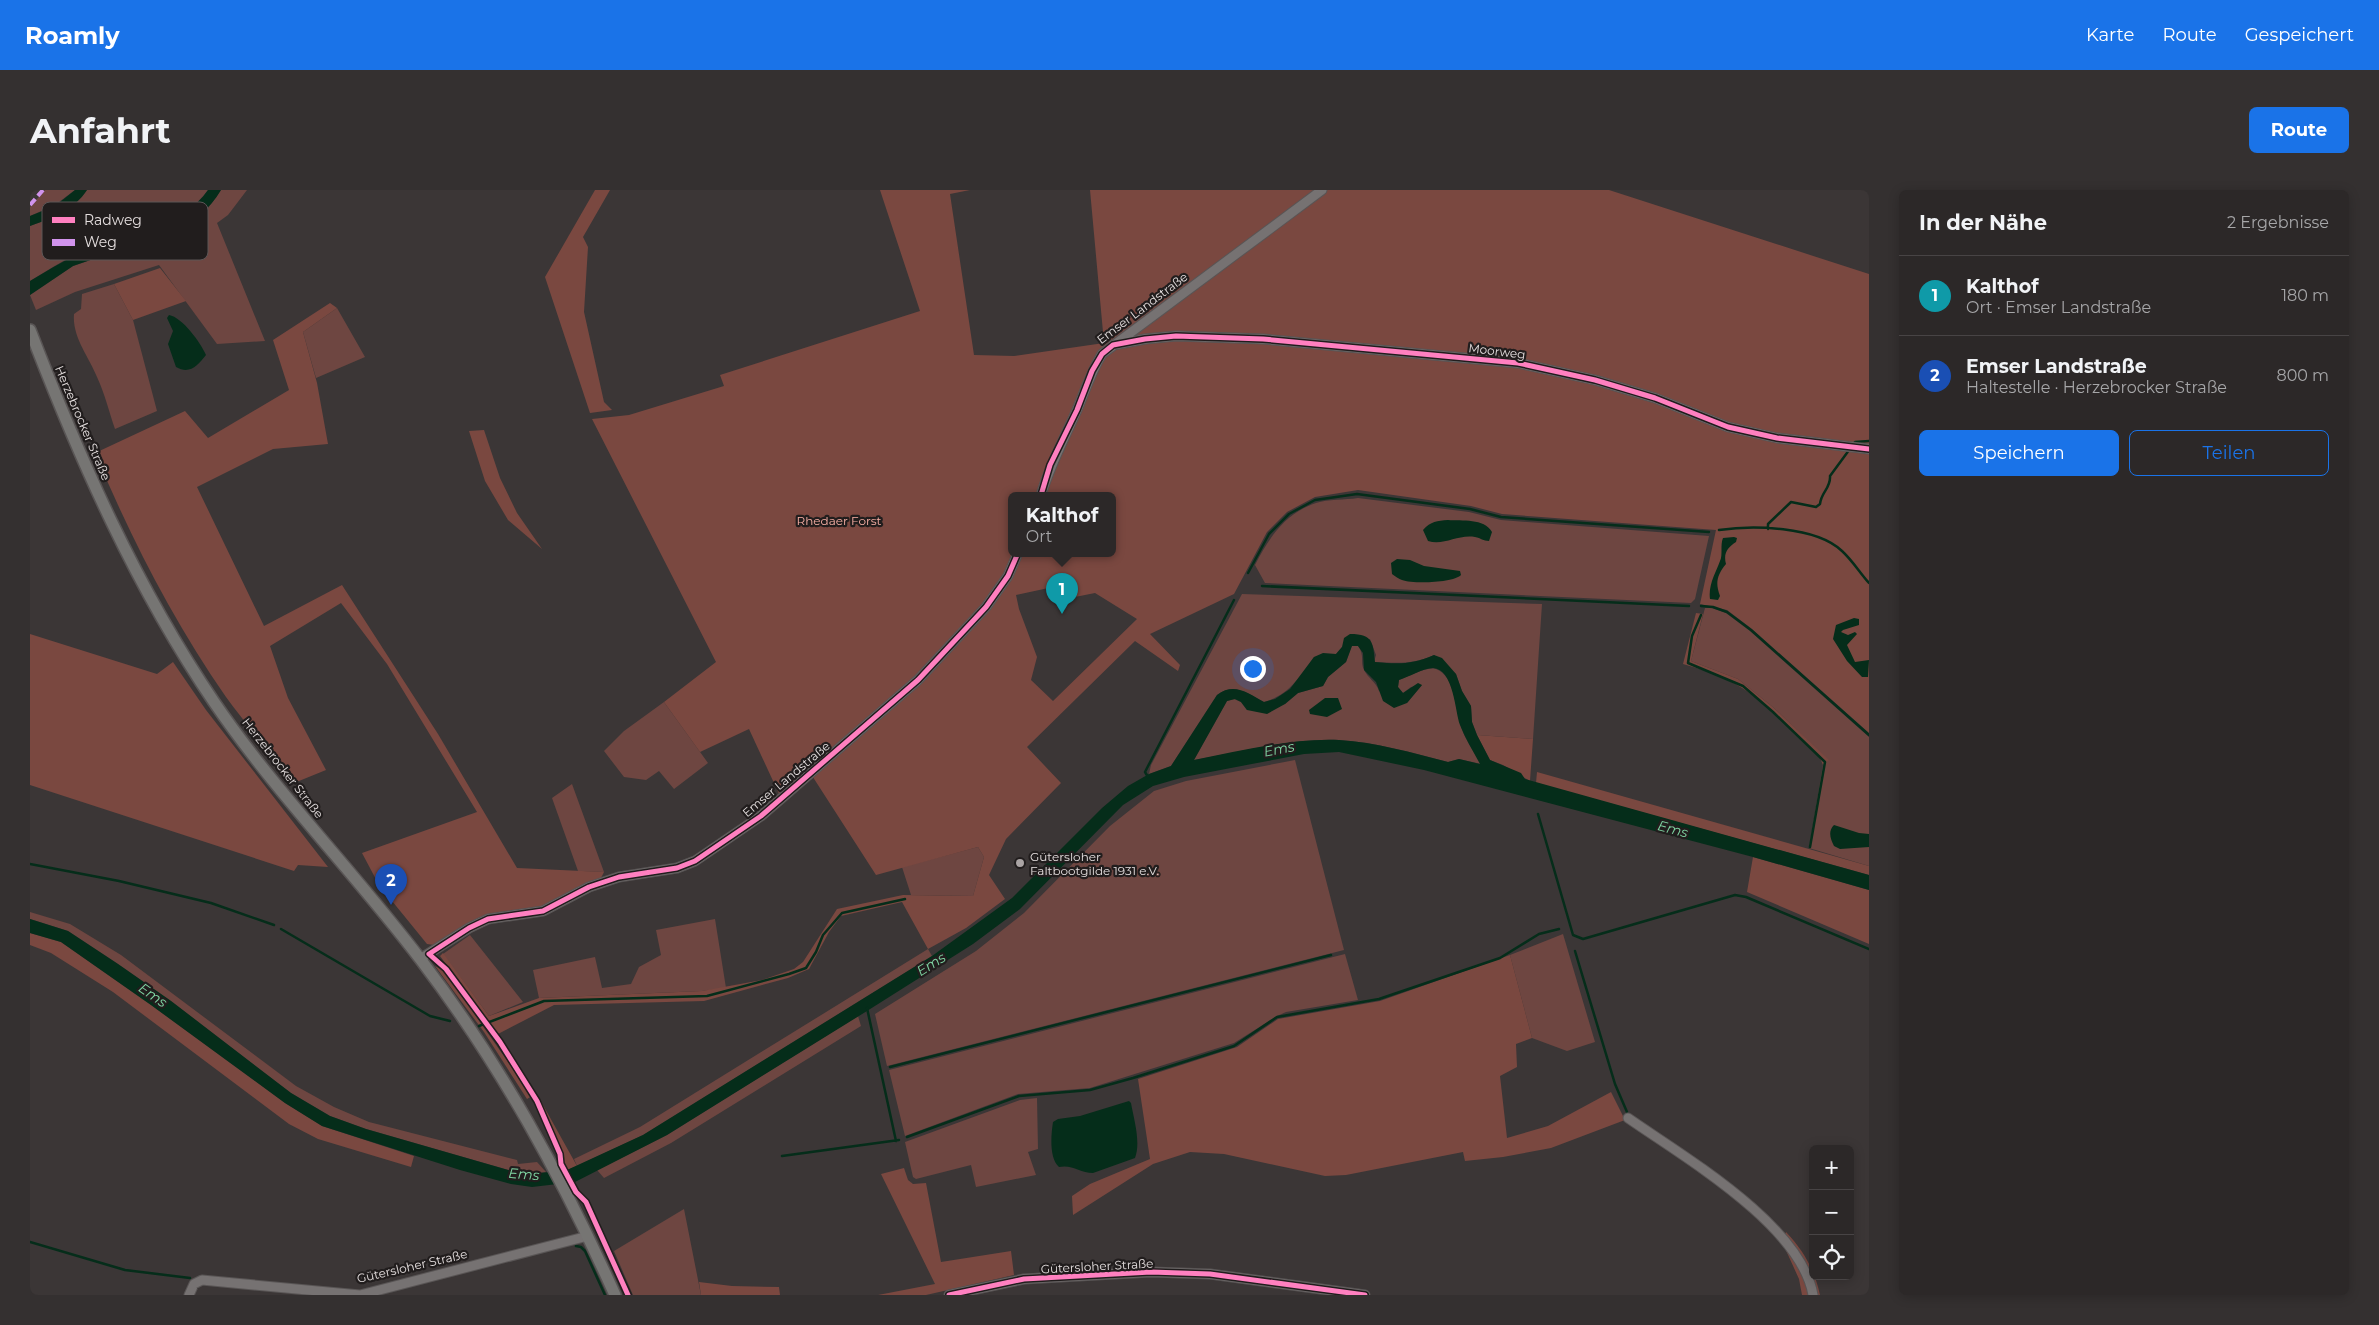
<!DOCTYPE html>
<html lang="de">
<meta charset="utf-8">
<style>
body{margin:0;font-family:Montserrat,sans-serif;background:#343030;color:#f1f3f6}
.controls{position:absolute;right:15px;bottom:15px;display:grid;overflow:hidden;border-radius:8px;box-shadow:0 2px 12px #0003}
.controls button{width:45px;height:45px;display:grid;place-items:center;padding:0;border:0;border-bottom:1px solid #484445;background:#2c2828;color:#f1f3f6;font:25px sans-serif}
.you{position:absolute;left:1222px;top:478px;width:18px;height:18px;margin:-12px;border:4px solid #fff;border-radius:50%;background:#1a73e8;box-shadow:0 0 0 8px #1a73e833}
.badge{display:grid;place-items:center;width:32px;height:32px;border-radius:50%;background:#1a73e8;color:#fff;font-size:16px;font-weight:700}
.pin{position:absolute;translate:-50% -41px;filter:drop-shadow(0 1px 2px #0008)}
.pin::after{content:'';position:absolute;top:26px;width:18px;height:15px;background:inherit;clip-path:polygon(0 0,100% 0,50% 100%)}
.popup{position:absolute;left:978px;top:302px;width:108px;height:65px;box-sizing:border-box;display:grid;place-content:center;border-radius:8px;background:#2c2828;filter:drop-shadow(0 1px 4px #0005);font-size:16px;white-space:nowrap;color:#a6a6a8}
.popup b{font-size:19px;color:#f1f3f6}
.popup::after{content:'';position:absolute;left:50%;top:100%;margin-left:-10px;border:10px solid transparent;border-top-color:#2c2828}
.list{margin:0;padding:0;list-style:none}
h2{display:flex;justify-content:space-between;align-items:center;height:65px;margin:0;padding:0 20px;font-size:21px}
h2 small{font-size:16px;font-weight:400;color:#a6a6a8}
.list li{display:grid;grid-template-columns:32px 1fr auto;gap:15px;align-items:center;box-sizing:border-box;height:80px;padding:0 20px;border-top:1px solid #484445}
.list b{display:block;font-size:19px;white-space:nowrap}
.list p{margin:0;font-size:16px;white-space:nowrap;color:#a6a6a8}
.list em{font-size:16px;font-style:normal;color:#a6a6a8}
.actions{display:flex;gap:10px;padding:15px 20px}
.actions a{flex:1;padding:11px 0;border:1px solid #1a73e8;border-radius:8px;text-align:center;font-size:18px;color:#1a73e8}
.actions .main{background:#1a73e8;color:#fff}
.icon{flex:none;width:28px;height:28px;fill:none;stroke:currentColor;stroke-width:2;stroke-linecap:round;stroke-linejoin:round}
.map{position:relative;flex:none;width:1839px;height:1105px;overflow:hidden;border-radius:8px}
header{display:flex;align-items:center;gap:30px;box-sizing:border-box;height:70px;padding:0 25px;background:#1a73e8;color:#fff}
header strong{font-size:24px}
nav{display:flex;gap:28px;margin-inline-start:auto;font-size:18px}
.intro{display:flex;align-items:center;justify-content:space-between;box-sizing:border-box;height:120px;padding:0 30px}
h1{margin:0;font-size:35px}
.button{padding:12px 22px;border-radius:8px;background:#1a73e8;color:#fff;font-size:18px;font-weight:700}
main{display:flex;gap:30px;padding:0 30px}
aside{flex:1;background:#2c2828;border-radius:8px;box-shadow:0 2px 12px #0003}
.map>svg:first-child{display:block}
</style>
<header>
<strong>Roamly</strong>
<nav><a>Karte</a><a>Route</a><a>Gespeichert</a></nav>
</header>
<div class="intro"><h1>Anfahrt</h1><a class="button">Route</a></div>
<main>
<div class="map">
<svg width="1839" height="1105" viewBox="0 0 1839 1105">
<rect width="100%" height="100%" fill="#3b3636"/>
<path fill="#6e4641" d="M15,0h30l-20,15 -25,11v-9z
M57,0h121c-25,35 -69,40 -107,53 -26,10 -48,24 -71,38v-55c22,-8 44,-16 57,-36z
M191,0h26l-19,25 -11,8 48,118 -48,3 -58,-79 -84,27 -39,18 -6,-15 43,-29 99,-34 36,-24z
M84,94l19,36 24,91 -42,18c-6,-17 -10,-35 -18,-52 -8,-20 -25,-40 -23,-63l7,-5 1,-15z
M307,118l28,49 -49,21 -13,-46z
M1328,308l111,14 32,8 208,16 -14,63 -4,4 -426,-20 -10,-18c14,-27 30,-52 61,-62 12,-4 29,-3 42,-5z
M1212,404l300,10 -9,135 -56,-4 -5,-13 -1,-16 -9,-15 -6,-17 -22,-19c-23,10 -36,8 -60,7l2,-7 -6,-16 -28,8 -6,7 -22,3c-14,20 -25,38 -50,45 -16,-8 -30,-20 -47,-7l-46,71 -22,8 2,-9z
M1675,418h7l14,5 24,18 119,106v129l-60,-18 14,-83 5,-5 -54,-52 -36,-29 -47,-18z
M1322,455l6,1c7,9 2,16 6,24 4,8 12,12 15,21l28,12 15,-18 -11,2 -8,6 -5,-6 1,-7c9,-3 27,-14 37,-11 18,6 20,39 24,54 3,14 14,28 21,41l-22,-5 -11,3c-36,-9 -72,-20 -109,-22 -49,-2 -98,12 -145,20l33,-59 7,-2 7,3 6,8 38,-6 13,-11 25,-7 5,-9 18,-15z
M634,512l44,61 -34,26 -15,-18 -13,9 -22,-3 -20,-26 20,-20z
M1265,570l49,190 -457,116 -12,-52 101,-63 48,-38 86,-87 44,-35 32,-10z
M542,594l32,88 -26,-1 -26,-73z
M948,657l6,10 -11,39 -62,-1 -9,-28z
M0,722l40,12 51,31 175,131 38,21 35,15 148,38 1,4 19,-2 9,10 -15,2 -19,-3 -146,-42 -36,-13 -39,-23 -120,-92 -53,-37 -50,-33 -38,-12z
M685,729l11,69 -24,3 -163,7 -6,-28 62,-13 7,31 29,-4 8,-17 22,-12 -5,-25z
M1533,744l32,108 -28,9 -35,-13 -22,-83z
M440,745l53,67 -34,14 -46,-62z
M898,759l4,7 -289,179 -66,31 -3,-7 66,-32z
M1315,764l13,46 -72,12 -9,4 -43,27 -144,45 -72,6 -113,42 -16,-66z
M828,826l3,10 -190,117 -67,35 -7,-8 70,-35z
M1007,908l1,51 -10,3 8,23 -60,12 -5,-22 -55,14 -3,-2 -8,-35 115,-42z
M654,1019l17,86h-68l-19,-44z"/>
<path fill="#7a4840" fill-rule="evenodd" d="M565,0h15l-27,47 5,10 -4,65 20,90 8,8 -22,3 -45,-136z
M850,0h90l-20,4 24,161 40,1 90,-13 -14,-153h519l260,84v459l-117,-104 -25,-19 -27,-6 16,-74 -214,-16 -31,-8 -113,-16 -43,7 -28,15 -20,20 -33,62 -84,40 30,31 -2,6 -43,-30 -108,106 34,36 -55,56 -17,36 16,24 -39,29 -38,21 -26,-47 -61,14 -12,16 -20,37 -21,9 -84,23 -150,4 -56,29 -58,-78 3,-3 46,63 50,-18 163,-7 60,-11 32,-11 9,-7 34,-53 66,-14 70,1 11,-39 -6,-10 -102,28 -67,-104 -29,25 -31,-67 -49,23 -36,-50 52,-40 -124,-243 37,-4 95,-29 -4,-11 200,-64zM982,305h100v58h-100zM1037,394l3,14 25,-5 42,26 -84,82 -22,-21 6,-23 -18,-48 -3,-14z
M130,78l26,33 -53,19 -19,-36z
M300,113l7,5 -34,24 14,51 11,61 -55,5 -76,38 67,139 78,-41 96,149 79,134 87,4 -4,8 -57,27 -75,18 -34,20 -7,-1 -48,-59 -17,-32 115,-41 -90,-148 -46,-61 -71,43 18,52 38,72 -32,13c-22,-29 -47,-57 -68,-86 -53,-76 -95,-159 -131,-244l90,-42 23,27 81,-48 -16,-50z
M454,240l16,48 17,35 25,36 -34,-29 -23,-39 -16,-50z
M1666,423l7,1 -12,47 47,18 36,29 55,52 -6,5 -3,-7c-24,-22 -56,-58 -83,-73 -17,-10 -36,-16 -54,-21z
M0,444l127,40 16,-12 33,48 122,157 -30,-2 -4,6 -264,-86z
M1447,545l56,4 -3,42 -27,-16 -13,-5z
M1507,582l332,94v9l-333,-92z
M1723,667l116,33v54l-122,-52z
M0,743l31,9 90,63 134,98 37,23 92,30 -3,11 -93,-28 -29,-15 -176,-132 -62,-39 -21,-8z
M1480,765l22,83 -16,6 1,23 -17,9 7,62 41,-12 63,-34 14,28 -74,28 -48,9 -38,4 -2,-9 -117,23 -21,1 -101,-22 -34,-2 -37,12 -80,51 -1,-19 18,-12 60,-25 -12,-80 99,-32 41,-28 102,-18z
M405,776l9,5 88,125 -5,3 -43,-67z
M508,906l39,70 -10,4 -6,-11 1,-6z
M874,978l4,12 5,4 13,-1 15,79 70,-11 3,24 -88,20h-48l57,-11 -54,-110z
M1756,1042c18,19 29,39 34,63h-4c-7,-23 -15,-41 -31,-60z
M1754,1056l17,24 9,25h-8l-3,-16z
M669,1092l33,4 47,1 1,8h-79z"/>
<path fill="#052d1a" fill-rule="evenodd" d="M45,0h12c-13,20 -35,28 -57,36v-10l25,-10z
M178,0h13c-11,20 -29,31 -49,42l-99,34 -43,29v-14c22,-13 43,-26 67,-36 38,-16 86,-18 111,-55z
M139,125c13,2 32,28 37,40 -8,10 -16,20 -30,12l-8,-23 5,-13 -6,-13z
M1418,330c14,1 36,-2 44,12l-3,9c-6,0 -8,-3 -14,-4 -17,-3 -31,9 -47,4l-5,-11c8,-9 14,-9 25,-10z
M1704,347l3,1 -1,4c-8,5 -13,11 -10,22 -9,11 -11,19 -6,32l-2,4 -8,-1c-2,-14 6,-27 10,-38 3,-6 0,-16 3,-23z
M1367,369l13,1 14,6 36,5 1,4c-8,8 -48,9 -59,5 -3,-1 -7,-4 -10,-6l-1,-11z
M1824,428l5,1v6l-16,5 -2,2 7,3 7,-3 2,2 -10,11 8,17 14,-2 -1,17h-6l-15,-16 -14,-22 3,-14z
M1320,444c24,0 23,10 25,28 23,2 36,3 59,-7l8,3 14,16 6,17 9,15 1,16 5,13 13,25 31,13 4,6 344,96v15l-116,-33 -329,-87 -85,-18 -35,2 -120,23 -31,9 -30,19 -103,104 -47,35 -106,67 -200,124 -92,47 -43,5 -21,-3 -51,-14 -138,-44 -37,-23 -134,-98 -90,-63 -31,-9v-14l38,12 50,33 53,37 120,92 39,23 36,13 146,42 19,3 36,-4 76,-35 289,-179 80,-58 90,-90 26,-22 21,-12 22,-8 46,-71c17,-13 31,-2 47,7l11,-3 15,-10 24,-32 9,-4 13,1 6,-7 2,-9zM1322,456h6l5,7 1,17 12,12 7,19 11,7 13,-5 15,-18 -4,-2 -15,10 -5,-6 1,-7c10,-3 24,-12 34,-12 21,1 22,44 27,57 5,13 13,26 20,39l-21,-5 -11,3c-36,-9 -72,-20 -109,-22 -49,-2 -98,11 -145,20l33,-59 8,-2 6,3 6,8 20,4 18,-10 13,-11 25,-7 5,-9 18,-15z
M1295,508h13l4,11 -15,8 -17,-3 -1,-4z
M1804,635l25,8 10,1v13l-29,2 -6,-3c-4,-8 -6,-15 0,-21z
M1099,911l2,2c3,17 10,39 4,55l-42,15c-13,0 -21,-9 -34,-6 -10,-9 -8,-32 -6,-45l5,-3 22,-3z"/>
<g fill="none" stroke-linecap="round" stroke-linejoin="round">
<path stroke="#052d1a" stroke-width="2.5" d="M1738,339v-5l23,-22 25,5 4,-3c1,-12 11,-16 10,-28l25,-34 14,-1
M1689,340c33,-5 97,-4 123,21 10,9 18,22 27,32
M1218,383l21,-39 20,-20 26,-14 42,-6 113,15 31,8 208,15
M1232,396l427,20
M1671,416l12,1 14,5 24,18 118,105
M1671,425l-9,21 -4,27 55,23 30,26 52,50 -15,85
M1118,587l-3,-5 89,-172
M1508,624l35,121 10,4 152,-44 11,2 123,52
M0,674l89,17 92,22 63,22
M251,739l149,87 20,5
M1545,761l40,133 12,28
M837,818l29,133
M449,836l65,-25 163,-5 82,-22 17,-6 10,-16 7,-17 19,-22 63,-14
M860,877l441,-112
M877,947l112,-41 71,-6 43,-12 101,-32 43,-29 102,-18 121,-41 39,-24 20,-5
M752,966l117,-16
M0,1052l95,28 65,8
M546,1056l5,1 4,4 20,44"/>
<g stroke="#595555" stroke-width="11">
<path id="street" d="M1083,155l32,-6 31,-3 87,3 255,24 77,17 60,18 73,29 49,11 92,11
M1011,305c9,-30 23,-56 36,-85 8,-19 14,-38 25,-56l220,-164
M390,769l49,-31 19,-9 55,-8 46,-24 30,-10 58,-9 18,-7 66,-45 157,-136 68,-73 22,-31 10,-23
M1598,928c56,39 173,107 185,177
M159,1105l5,-11 8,-4 158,15 228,-59
M919,1105l75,-16 127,-7 59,2 155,21"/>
</g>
<g stroke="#595555" stroke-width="14">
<path id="secondary" d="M0,140c50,130 106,257 184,372 62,91 141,171 207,258 80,105 140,215 194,335"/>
</g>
<use href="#street" stroke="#767272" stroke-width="9"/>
<use href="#secondary" stroke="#767573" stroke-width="11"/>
<path stroke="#d193ec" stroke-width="4" stroke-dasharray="8 4" stroke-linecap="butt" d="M0,15l13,-15"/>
<g stroke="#211d1d" stroke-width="8">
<path id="cycleway" d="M1011,305l9,-30 27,-55 15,-39 10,-17 11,-9 32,-6 31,-3 87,3 255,24 77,17 60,18 73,29 49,11 92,11
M598,1105l-42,-93 -10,-10 -15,-28 -1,-10 -23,-53 -37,-59 -54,-73 -17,-15 40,-26 19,-9 55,-8 46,-24 30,-10 58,-9 18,-7 66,-45 157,-136 68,-73 22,-31 10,-23
M919,1105l75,-16 127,-7 59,2 155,21"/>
</g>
<use href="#cycleway" stroke="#ff80c0" stroke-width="5"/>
</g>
<circle fill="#aaa4a4" stroke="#211d1d" stroke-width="2" cx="990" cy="673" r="5"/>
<g text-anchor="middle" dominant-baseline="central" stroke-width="4.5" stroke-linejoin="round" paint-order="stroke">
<g font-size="12" fill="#e5dfdf" stroke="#211d1d">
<text transform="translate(1112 118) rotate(-37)">Emser Landstraße</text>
<text transform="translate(1467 161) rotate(7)">Moorweg</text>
<text transform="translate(53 233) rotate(67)">Herzebrocker Straße</text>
<text transform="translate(253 578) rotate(52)">Herzebrocker Straße</text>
<text transform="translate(756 589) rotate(-40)">Emser Landstraße</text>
<text transform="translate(382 1076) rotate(-13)">Gütersloher Straße</text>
<text transform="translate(1067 1076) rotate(-3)">Gütersloher Straße</text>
</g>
<g font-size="12" fill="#fab1a6" stroke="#211d1d">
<text x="809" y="330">Rhedaer Forst</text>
</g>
<g font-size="12" fill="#e5dfdf" stroke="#211d1d" text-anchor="start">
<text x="1000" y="666">Gütersloher<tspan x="1000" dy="14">Faltbootgilde 1931 e.V.</tspan></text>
</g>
<g font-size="14" font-style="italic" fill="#7fd5a3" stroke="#211d1d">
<text transform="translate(1249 559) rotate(-11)">Ems</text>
<text transform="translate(1643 639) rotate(15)">Ems</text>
<text transform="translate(901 774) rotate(-32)">Ems</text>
<text transform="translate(123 805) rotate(35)">Ems</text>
<text transform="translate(494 984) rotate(5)">Ems</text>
</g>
</g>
<rect x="12" y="12" width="166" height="58" rx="8" fill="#211d1d" stroke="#5c5757" stroke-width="1"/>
<rect x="22" y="27" width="23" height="6" fill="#ff80c0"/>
<rect x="22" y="49" width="23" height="7" fill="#d193ec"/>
<g font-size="14" fill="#e5dfdf">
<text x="54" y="35">Radweg</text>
<text x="54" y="57">Weg</text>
</g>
</svg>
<div class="controls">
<button>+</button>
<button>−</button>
<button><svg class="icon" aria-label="locate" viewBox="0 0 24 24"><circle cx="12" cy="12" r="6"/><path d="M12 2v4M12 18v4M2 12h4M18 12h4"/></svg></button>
</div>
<div class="you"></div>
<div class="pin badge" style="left:1032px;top:424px;background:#0f9aa8">1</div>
<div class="popup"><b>Kalthof</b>Ort</div>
<div class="pin badge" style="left:361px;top:715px;background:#1a4fb4">2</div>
</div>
<aside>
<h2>In der Nähe<small>2 Ergebnisse</small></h2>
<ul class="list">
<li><span class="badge" style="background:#0f9aa8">1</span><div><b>Kalthof</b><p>Ort · Emser Landstraße</p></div><em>180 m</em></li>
<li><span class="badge" style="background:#1a4fb4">2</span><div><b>Emser Landstraße</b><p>Haltestelle · Herzebrocker Straße</p></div><em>800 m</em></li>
</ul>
<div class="actions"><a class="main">Speichern</a><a>Teilen</a></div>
</aside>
</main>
